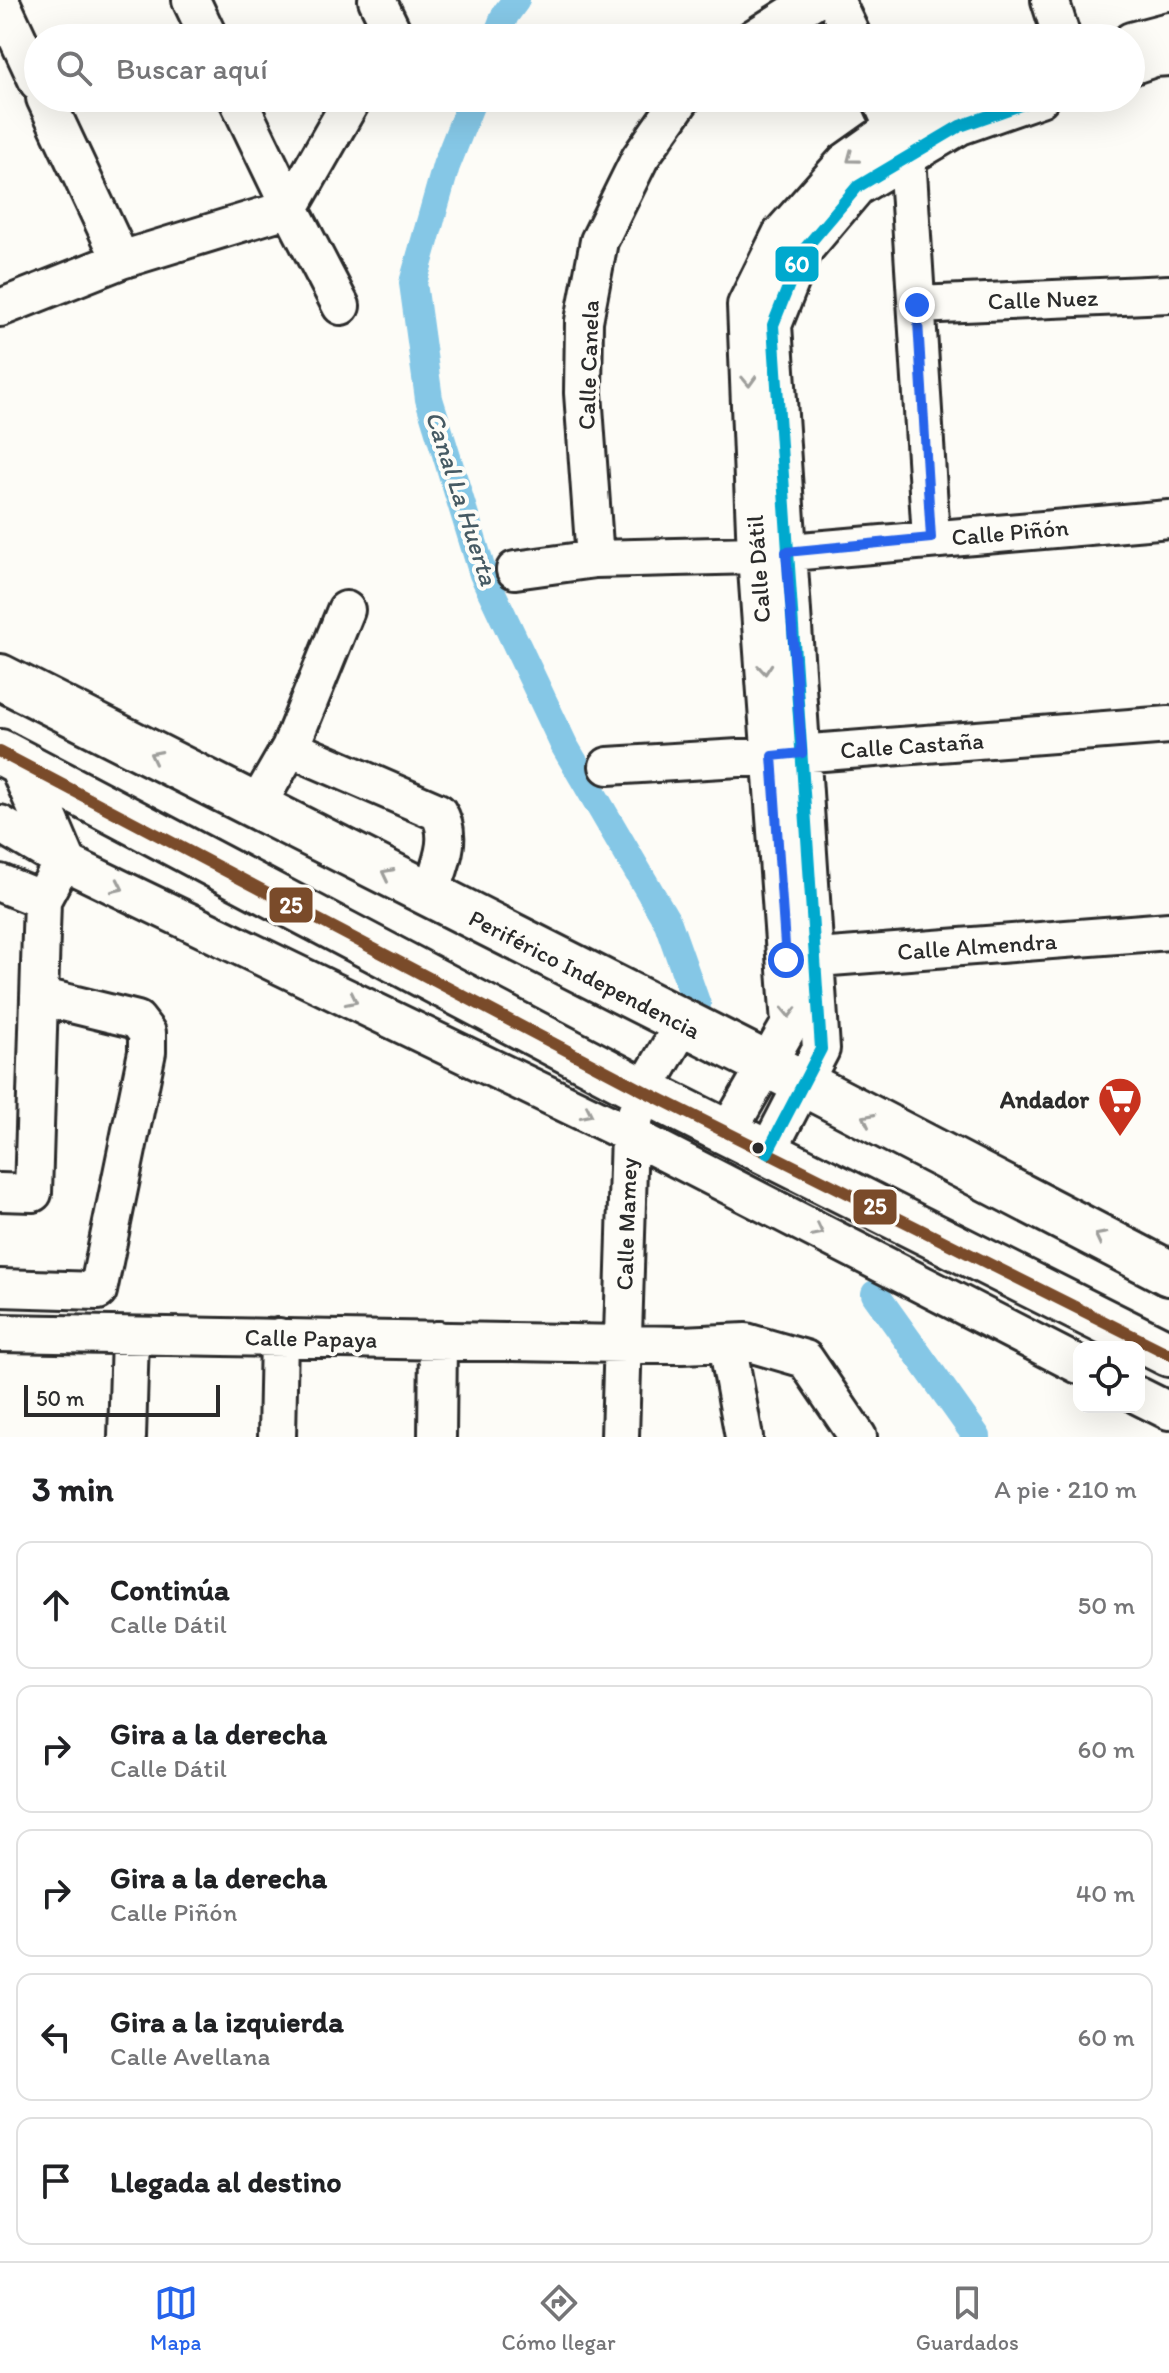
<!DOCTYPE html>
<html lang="es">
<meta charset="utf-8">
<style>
body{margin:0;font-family:Itim,sans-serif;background:#f6f6f6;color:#202124}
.controls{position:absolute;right:24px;bottom:24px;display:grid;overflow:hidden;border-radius:16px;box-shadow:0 8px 32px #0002}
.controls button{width:72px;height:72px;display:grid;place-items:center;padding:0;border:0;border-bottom:2px solid #e0e0e0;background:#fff;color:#202124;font:40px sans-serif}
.scale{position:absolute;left:24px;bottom:20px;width:196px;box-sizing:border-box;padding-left:8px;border:4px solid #2b2b2b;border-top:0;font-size:22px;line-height:28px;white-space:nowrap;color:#2b2b2b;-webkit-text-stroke:6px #fdfcf7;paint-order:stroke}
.stop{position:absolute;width:24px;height:24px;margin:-18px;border:6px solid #2563eb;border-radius:50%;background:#fff}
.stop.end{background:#2563eb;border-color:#fff;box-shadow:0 2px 8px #0008}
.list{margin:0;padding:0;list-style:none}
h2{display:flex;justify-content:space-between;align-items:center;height:104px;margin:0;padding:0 32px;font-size:34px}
h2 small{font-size:26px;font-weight:400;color:#757577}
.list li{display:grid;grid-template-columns:52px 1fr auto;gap:24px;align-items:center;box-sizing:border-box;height:128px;margin:0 16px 16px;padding:0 16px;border:2px solid #e0e0e0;border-radius:16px}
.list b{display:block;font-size:30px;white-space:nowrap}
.list p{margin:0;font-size:26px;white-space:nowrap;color:#757577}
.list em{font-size:26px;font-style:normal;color:#757577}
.icon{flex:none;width:44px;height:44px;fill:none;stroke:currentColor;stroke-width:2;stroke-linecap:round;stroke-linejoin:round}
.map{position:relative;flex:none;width:1169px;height:1437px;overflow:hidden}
.search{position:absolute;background:#fff;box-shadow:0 8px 32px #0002;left:24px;right:24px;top:24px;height:88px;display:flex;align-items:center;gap:20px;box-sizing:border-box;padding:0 28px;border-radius:44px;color:#757577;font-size:30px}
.sheet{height:824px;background:#fff}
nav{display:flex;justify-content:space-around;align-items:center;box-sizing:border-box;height:112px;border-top:2px solid #e0e0e0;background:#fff;font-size:22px;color:#757577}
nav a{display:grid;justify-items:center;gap:4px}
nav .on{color:#2563eb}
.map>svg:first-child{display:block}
</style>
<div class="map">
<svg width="1169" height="1437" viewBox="0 0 1169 1437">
<rect width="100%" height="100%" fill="#fdfcf7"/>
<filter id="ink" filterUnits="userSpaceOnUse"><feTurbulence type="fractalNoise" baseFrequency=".0125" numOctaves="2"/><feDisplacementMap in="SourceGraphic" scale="16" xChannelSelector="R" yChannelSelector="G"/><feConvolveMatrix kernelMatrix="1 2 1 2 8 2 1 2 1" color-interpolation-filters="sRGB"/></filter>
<g filter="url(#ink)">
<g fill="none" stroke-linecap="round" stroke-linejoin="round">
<path stroke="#85c7e6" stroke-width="28" d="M496,38l9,-23 11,-15
M473,98l-27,68 -33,117 16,116 54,175 81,171 104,178 29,82
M875,1294l102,143"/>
<g stroke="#2b2b2b" stroke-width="42">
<path id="minor" d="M0,0l38,82
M191,0l18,38
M377,0l15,31 -5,7
M835,0l18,38
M1050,0l12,38
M754,38l60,-38
M1131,41l38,-10
M1131,66l23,-8 15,-1
M45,98l76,162
M237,98l53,110 51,98
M880,98l27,58 24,382
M917,305l252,-11
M0,308l121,-48 169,-52 63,-110
M595,559l-12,-166 1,-72 15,-80 41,-83 42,-60
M515,570l80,-11 161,-4 413,-36
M290,748l148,64c17,26 0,57 -8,84
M608,766l164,-10 397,-31
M256,807l34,-59 56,-138
M0,824l63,37 566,273 450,231
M0,883l42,17
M792,960l377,-29
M727,1133l63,-109 -34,-469 -10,-250 35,-71 64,-72 48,-34 78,-30
M767,1153l54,-104 -48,-724 29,-73 55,-65 103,-61 80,-28
M0,1192l33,1 9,-293 21,-39
M0,1288l98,3 49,-239v-19l-10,-13 -98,-24
M0,1333l682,12 64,-3 59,17 53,78
M727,1343l17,94
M1139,1396l30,15
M127,1437l3,-100
M277,1437l2,-100
M437,1437l1,-97
M620,1437l9,-303 15,-43 39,-67"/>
</g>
<g stroke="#2b2b2b" stroke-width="50">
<path id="highway" d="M0,677l766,387 403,209
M0,752l644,339 525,263
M21,763l42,98"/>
</g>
<use href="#minor" stroke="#fdfcf7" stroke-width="36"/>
<use href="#highway" stroke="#fdfcf7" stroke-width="44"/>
<g stroke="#fdfcf7" stroke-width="18">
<path id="bus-1" d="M0,752l644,339 525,263"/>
</g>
<g stroke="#fdfcf7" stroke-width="18">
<path id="bus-2" d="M767,1153l54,-104 -48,-724 29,-73 55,-65 103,-61 80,-28"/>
</g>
<use href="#bus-1" stroke="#7a4b2a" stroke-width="12"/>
<use href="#bus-2" stroke="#00a9ce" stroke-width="12"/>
</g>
<defs><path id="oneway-chevron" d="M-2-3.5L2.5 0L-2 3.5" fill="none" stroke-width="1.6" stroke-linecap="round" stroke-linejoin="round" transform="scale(2)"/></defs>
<g stroke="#9e9e9b">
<use href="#oneway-chevron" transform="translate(852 158) rotate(143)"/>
<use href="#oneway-chevron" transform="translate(749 381) rotate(88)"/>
<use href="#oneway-chevron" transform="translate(765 669) rotate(85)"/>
<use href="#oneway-chevron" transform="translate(155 756) rotate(-153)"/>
<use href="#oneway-chevron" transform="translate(387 874) rotate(-153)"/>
<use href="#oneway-chevron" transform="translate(118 887) rotate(25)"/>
<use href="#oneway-chevron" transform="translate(352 1000) rotate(26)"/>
<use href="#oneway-chevron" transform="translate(789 1012) rotate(89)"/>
<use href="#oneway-chevron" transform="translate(587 1113) rotate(26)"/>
<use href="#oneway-chevron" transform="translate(868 1119) rotate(-153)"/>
<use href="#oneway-chevron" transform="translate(818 1231) rotate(27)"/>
<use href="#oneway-chevron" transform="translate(1100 1237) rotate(-153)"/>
</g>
</g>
<g fill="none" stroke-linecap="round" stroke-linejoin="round" filter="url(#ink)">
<path stroke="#2563eb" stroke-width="10" d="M786,960l-14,-204 30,-3 -16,-201 145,-14 -14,-233"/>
</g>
<defs>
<g id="supermarket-pin" transform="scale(2.3)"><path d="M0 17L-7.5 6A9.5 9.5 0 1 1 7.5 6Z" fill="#c8321e" stroke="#fdfcf7"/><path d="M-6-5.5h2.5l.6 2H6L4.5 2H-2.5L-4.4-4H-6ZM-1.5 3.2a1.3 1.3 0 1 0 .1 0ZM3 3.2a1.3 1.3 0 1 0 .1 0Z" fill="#fff"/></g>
</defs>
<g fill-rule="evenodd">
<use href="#supermarket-pin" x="1120" y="1099"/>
</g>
<circle fill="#2b2b2b" stroke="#fdfcf7" stroke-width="3" cx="758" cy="1148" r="7"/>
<g text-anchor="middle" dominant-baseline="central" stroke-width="8" stroke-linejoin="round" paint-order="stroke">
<g font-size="24" fill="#2b2b2b" stroke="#fdfcf7">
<text transform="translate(1043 299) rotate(-2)">Calle Nuez</text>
<text transform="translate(588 365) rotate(-88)">Calle Canela</text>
<text transform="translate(1010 532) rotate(-5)">Calle Piñón</text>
<text transform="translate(758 569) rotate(-94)">Calle Dátil</text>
<text transform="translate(912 745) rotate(-4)">Calle Castaña</text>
<text transform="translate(977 946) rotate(-4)">Calle Almendra</text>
<text transform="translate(585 974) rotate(27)">Periférico Independencia</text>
<text transform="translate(626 1224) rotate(-88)">Calle Mamey</text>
<text transform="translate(311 1338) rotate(1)">Calle Papaya</text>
</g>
<g font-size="24" font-weight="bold" fill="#2b2b2b" stroke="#fdfcf7" text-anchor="end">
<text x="1089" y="1099">Andador</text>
</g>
<g font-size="26" font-style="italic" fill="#465a63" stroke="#fdfcf7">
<text transform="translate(462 498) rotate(72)">Canal La Huerta</text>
</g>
</g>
<g stroke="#fdfcf7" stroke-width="3">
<rect x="774" y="245" width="46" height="38" rx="8" fill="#00a9ce"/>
<rect x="268" y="886" width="46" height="38" rx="8" fill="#7a4b2a"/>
<rect x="852" y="1188" width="46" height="38" rx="8" fill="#7a4b2a"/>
</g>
<g font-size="22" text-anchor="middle" font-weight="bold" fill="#fff">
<text x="797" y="272">60</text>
<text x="291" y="913">25</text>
<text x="875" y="1214">25</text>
</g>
</svg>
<div class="controls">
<button><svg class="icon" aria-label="locate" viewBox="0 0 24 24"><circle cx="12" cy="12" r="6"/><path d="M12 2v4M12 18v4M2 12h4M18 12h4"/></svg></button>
</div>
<div class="scale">50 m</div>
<div class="stop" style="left:786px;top:960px"></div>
<div class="stop end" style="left:917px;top:305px"></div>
<div class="search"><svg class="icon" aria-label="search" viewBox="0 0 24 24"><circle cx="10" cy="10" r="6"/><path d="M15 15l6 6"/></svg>Buscar aquí</div>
</div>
<section class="sheet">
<h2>3 min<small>A pie · 210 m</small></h2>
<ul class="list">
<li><svg class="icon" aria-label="ahead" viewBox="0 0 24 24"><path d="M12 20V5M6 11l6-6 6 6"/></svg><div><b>Continúa</b><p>Calle Dátil</p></div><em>50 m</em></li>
<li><svg class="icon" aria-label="right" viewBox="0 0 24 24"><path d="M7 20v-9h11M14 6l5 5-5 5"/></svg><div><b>Gira a la derecha</b><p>Calle Dátil</p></div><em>60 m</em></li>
<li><svg class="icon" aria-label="right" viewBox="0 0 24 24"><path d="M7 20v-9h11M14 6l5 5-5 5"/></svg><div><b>Gira a la derecha</b><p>Calle Piñón</p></div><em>40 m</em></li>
<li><svg class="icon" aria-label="left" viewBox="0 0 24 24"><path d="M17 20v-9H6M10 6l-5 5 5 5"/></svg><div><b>Gira a la izquierda</b><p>Calle Avellana</p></div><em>60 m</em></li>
<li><svg class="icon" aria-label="arrive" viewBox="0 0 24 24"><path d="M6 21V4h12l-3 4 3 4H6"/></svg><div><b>Llegada al destino</b></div></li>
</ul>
</section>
<nav>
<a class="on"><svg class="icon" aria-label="map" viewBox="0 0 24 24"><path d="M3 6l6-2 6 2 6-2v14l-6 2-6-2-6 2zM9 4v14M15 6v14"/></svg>Mapa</a>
<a><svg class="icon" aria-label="directions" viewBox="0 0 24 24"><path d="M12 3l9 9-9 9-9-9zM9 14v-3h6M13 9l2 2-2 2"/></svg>Cómo llegar</a>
<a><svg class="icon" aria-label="saved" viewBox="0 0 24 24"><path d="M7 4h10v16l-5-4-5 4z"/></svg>Guardados</a>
</nav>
